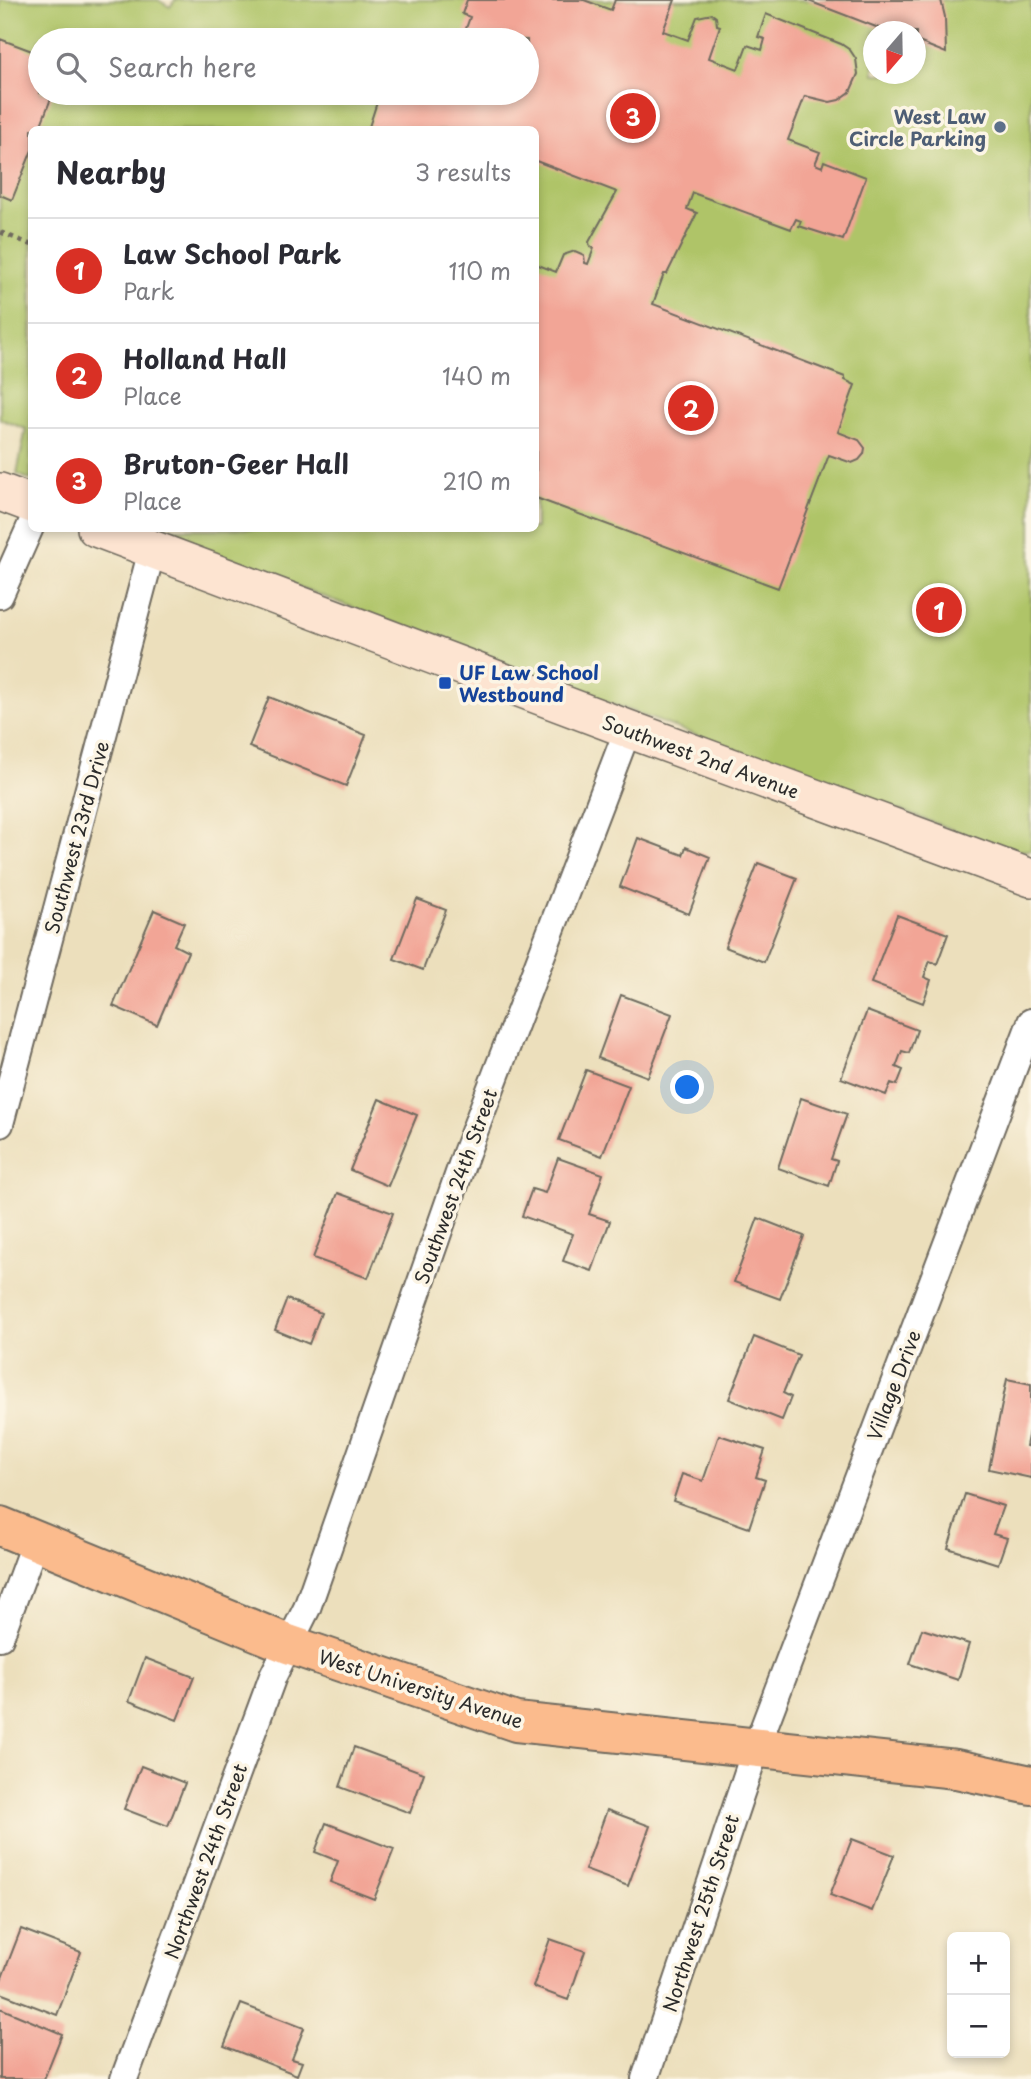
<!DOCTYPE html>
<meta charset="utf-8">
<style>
body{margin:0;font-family:"Playpen Sans",sans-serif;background:#f7f7f7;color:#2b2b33}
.controls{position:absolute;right:21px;bottom:21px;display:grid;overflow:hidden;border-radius:10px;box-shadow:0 4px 10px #0003}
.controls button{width:63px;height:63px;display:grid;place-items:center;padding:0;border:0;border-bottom:2px solid #e1e1e2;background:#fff;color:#2b2b33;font:35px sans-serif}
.compass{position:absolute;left:863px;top:21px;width:63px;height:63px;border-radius:50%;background:#fff;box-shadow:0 4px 10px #0003;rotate:200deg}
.you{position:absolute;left:688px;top:1088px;width:24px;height:24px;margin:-18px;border:5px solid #fff;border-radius:50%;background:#1a73e8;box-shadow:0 0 0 10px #1a73e833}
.badge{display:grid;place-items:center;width:46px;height:46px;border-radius:50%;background:#d93025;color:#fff;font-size:23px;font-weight:700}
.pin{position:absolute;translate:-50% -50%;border:4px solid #fff;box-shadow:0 2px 7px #0006}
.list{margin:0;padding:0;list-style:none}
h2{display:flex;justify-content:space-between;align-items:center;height:91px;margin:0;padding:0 28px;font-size:30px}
h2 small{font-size:23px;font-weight:400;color:#7c7c81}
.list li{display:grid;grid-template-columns:46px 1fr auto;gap:21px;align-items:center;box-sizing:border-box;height:105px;padding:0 28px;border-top:2px solid #e1e1e2}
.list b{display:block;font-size:26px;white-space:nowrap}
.list p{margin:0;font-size:23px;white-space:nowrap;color:#7c7c81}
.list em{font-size:23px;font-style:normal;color:#7c7c81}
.icon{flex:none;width:38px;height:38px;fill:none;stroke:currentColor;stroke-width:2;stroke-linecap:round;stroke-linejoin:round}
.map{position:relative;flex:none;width:1031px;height:2079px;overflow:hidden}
.search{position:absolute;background:#fff;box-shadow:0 4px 10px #0003;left:28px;top:28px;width:511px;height:77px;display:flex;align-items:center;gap:18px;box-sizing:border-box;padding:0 24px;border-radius:38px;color:#7c7c81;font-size:26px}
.panel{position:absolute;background:#fff;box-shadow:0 4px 10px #0003;left:28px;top:126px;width:511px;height:406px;border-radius:10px}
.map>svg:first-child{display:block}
</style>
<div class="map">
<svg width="1031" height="2079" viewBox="0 0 1031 2079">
<rect width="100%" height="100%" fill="#fcf5e5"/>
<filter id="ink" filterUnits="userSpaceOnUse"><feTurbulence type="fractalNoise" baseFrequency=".0143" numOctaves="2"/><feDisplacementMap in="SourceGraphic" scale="14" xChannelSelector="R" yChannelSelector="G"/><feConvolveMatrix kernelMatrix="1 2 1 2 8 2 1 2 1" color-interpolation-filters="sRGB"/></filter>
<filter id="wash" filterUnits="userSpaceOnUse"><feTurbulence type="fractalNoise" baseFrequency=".00686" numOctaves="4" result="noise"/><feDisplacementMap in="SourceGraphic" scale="28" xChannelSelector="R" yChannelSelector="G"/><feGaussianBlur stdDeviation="1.57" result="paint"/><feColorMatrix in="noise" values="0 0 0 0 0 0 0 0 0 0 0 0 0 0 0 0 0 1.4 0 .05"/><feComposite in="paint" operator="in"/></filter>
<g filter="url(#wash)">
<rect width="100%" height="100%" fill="#ecdfbc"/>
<path fill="#afc468" stroke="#6d784a" stroke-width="2" fill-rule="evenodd" d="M0,0h158l12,7 5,-7h856v850l-15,1 -33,-10 -561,-207 -275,-105 389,-1v-398h-504l-1,350 -14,-6 9,-45 -26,-10zM874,32h42v42h-42zM40,40h487v53h-487z"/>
<g id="blocks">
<path fill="#f2a596" d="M467,0h117l27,10 4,-10h60l-12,31 25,9 9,-23 15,-3 4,3 1,8 3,1 -11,32 29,11 9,-24 15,5 3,-11 -7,-2 8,-23 75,30 9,6 6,9 2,15 -8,18 -11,8 -9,2 -25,-6 -17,44 32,12 -5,12 7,3 2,-6 42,16 -23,63 -44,-14 2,-5 -5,-2 -5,10 -98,-36 -6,16 10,4 -30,61h-3l-11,30 192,73v3l10,5 -17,47 21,8 6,8 -1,6 -5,6 -7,3 -23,-8 -51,133 -242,-90v-234l20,8 7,-17 12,-4 9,4 1,8 3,1 6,-16 -4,-1 -1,-5 28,-50 -81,-31v-31h-168l12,-37h29l21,8 3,-8h94v-53h-65l8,-23 -8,-3z
M806,0h135l4,17 1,36 -30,-12v-9h-27z
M0,39l40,15v39h13l-14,37h-7v20l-20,50 -12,-5z
M269,697l97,38 -20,51 -97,-39z
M638,838l45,17 3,-8 24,10 -21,57 -69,-27z
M758,863l39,15 -33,84 -39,-15z
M417,899l29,11 -23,60 -29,-11z
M154,910l30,13 -10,22 14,7 -31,73 -44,-19z
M897,915l51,19 -11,30 -7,-3 -6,16 7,3 -8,23 -52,-20z
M621,995l51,19 -24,63 -50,-19z
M867,1011l50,19 -8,23 -7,-2 -6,16 7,3 -6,15 -6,-2 -5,12 -45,-17z
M586,1070l43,16 -27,70 -43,-16z
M801,1098l46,16 -16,45 6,2 -8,25 -51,-18z
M379,1099l38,16 -29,71 -38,-16z
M558,1158l45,16 -14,40 21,7 -18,50 -29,-10 10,-27 -51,-18 10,-27 13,4z
M338,1193l55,20 -25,65 -55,-20z
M758,1218l46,18 -24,63 -46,-17z
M287,1299l34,14 -12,31 -34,-14z
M754,1337l45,18 -16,38 8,4 -9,23 -53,-21z
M1007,1379l24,5v37l-5,25 5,1v31l-42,-9z
M719,1435l46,15 -9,27 9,3 -16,48 -76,-27 9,-27 21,7z
M965,1494l38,12 -10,28 14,4 -9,26 -50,-16z
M922,1629l47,15 -11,36 -48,-16z
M145,1658l49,19 -17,43 -48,-19z
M354,1747l70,26 -14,40 -70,-26z
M141,1766l44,17 -17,43 -44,-17z
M607,1810l43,16 -22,60 -43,-16z
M326,1823l68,26 -20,50 -44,-17 8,-21 -23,-9z
M852,1839l42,16 -22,56 -42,-16z
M21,1929l60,23 -24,63 -57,-22v-10z
M550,1939l35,12 -17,49 -35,-13z
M241,2004l63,24 -12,31 10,3 -5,13 -73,-29z
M0,2008l62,26 -18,45h-44z"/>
</g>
</g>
<g filter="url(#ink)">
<use href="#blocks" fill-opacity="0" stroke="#6f6a5e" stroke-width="2"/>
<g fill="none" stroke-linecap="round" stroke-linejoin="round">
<g stroke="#6f6a5e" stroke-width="30">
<path id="minor" d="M0,595l32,-72
M0,1124l152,-574
M0,1637l35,-96
M124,2079l149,-403 34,-68 159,-455 162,-424
M645,2079l111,-331 275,-726"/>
</g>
<g stroke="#6f6a5e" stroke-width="40">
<path id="secondary" d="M0,492l32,12
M96,528l532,201 403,149"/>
</g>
<g stroke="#6f6a5e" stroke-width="42">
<path id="primary" d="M0,1526l288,118 228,78 440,47 75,16"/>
</g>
<path stroke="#6f6a5e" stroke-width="4.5" stroke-dasharray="5 5" stroke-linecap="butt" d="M0,232l32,13"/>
<use href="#minor" stroke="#fff" stroke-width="26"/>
<use href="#secondary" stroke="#fde4d1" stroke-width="37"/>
<use href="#primary" stroke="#fbbb8d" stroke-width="38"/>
</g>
</g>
<circle fill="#5c6f8a" stroke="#fcf5e5" stroke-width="2.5" cx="1000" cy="127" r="7"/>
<rect fill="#1a4fb4" stroke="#fcf5e5" stroke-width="2.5" x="438" y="676" width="14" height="14" rx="3.5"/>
<g text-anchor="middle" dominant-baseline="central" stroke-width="7" stroke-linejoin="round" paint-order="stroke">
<g font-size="19" font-weight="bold" fill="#4e5e75" stroke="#fcf5e5" text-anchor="end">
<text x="986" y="116">West Law<tspan x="986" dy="22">Circle Parking</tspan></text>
</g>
<g font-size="19" font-weight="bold" fill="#164399" stroke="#fcf5e5" text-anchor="start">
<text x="459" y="672">UF Law School<tspan x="459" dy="22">Westbound</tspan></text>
</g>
<g font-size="19" fill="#2b2b2b" stroke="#fcf5e5">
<text transform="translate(701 756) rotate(20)">Southwest 2nd Avenue</text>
<text transform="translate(76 837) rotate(-75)">Southwest 23rd Drive</text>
<text transform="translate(455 1186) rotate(-70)">Southwest 24th Street</text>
<text transform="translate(893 1385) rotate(-69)">Village Drive</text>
<text transform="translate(421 1688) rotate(18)">West University Avenue</text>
<text transform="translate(205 1861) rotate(-70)">Northwest 24th Street</text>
<text transform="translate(700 1913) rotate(-72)">Northwest 25th Street</text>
</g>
</g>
</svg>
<div class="controls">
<button>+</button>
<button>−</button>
</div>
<svg class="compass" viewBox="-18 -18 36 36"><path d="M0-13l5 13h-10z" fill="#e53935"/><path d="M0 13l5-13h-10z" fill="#7c7c81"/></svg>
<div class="you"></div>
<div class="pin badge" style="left:939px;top:610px">1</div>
<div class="pin badge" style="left:691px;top:408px">2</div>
<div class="pin badge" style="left:633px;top:116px">3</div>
<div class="search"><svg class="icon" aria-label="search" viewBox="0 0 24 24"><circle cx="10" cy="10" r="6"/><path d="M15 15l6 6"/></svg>Search here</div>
<section class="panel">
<h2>Nearby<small>3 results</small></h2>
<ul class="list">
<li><span class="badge">1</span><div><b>Law School Park</b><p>Park</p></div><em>110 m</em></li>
<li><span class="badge">2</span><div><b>Holland Hall</b><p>Place</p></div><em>140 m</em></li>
<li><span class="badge">3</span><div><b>Bruton-Geer Hall</b><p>Place</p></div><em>210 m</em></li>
</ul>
</section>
</div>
